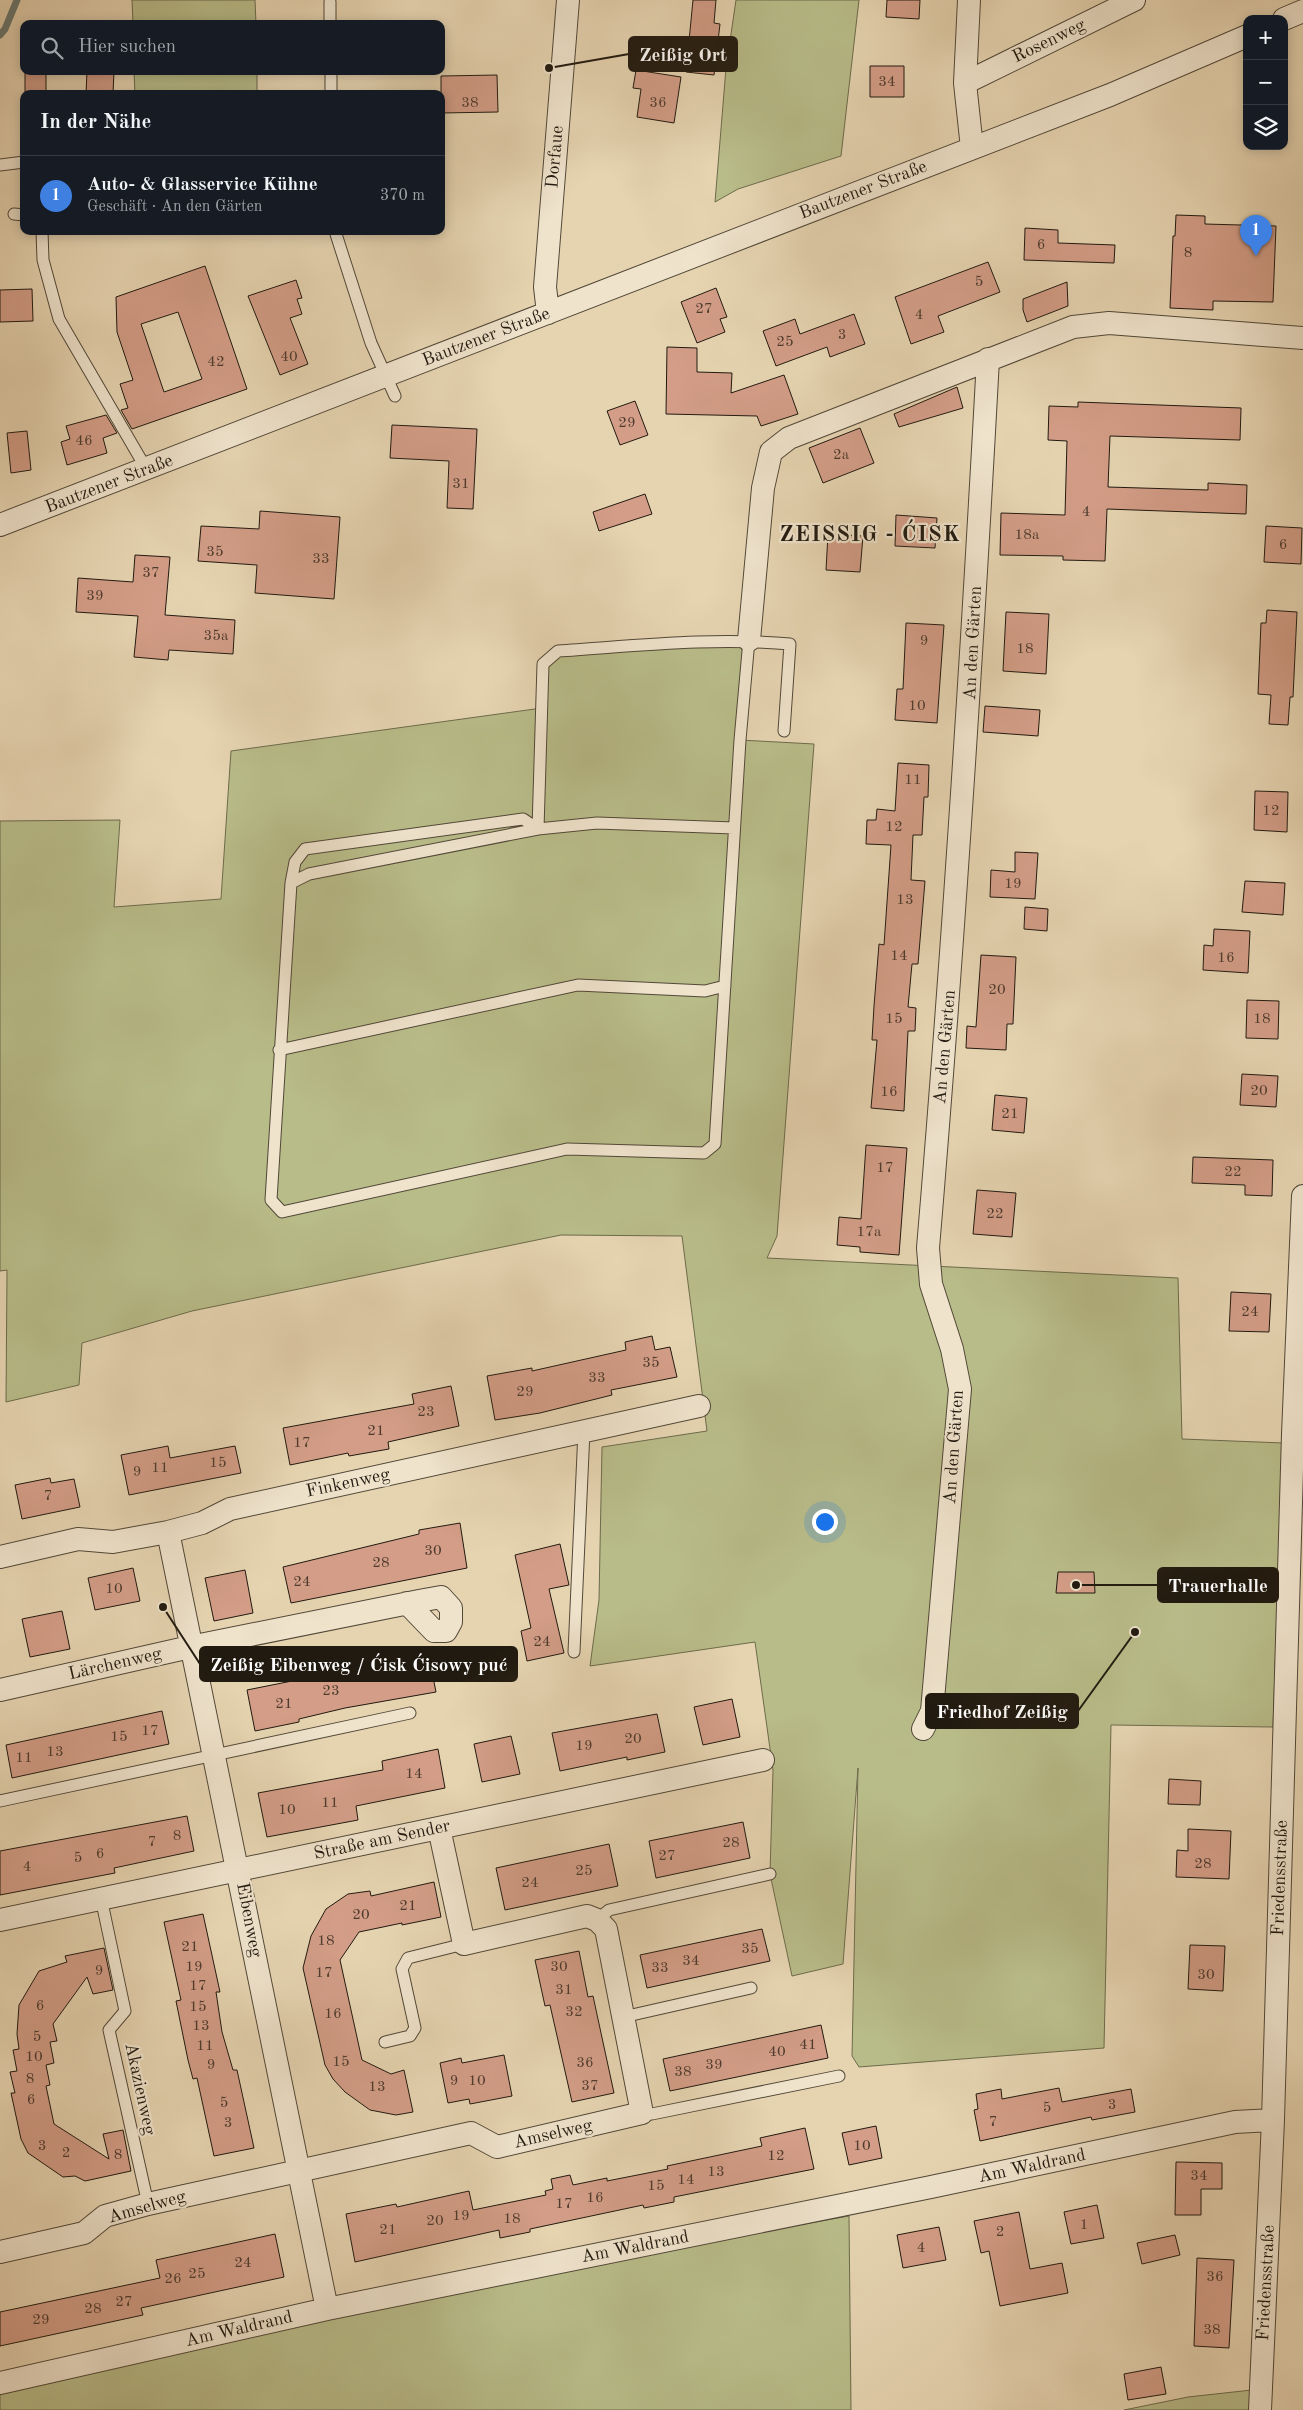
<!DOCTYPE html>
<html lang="de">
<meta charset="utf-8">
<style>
body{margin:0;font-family:"Old Standard TT",serif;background:#242831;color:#f1f3f6}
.controls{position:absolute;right:15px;top:15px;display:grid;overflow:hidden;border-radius:10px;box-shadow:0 2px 12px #0003}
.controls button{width:45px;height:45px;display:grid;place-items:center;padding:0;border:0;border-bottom:1px solid #363941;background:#171b24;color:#f1f3f6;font:25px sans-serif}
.you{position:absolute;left:824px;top:1521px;width:18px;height:18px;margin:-12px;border:4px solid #fff;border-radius:50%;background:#1a73e8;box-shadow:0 0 0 8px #1a73e833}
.badge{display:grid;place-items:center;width:32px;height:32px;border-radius:50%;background:#c59692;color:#fff;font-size:16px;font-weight:700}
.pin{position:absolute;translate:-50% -41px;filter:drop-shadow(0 1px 2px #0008)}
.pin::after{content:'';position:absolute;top:26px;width:18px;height:15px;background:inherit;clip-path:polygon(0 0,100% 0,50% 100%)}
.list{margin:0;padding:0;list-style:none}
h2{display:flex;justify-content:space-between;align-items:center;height:65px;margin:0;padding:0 20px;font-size:21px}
h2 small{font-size:16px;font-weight:400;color:#9ea1a6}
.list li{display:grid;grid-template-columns:32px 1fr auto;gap:15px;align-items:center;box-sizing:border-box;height:80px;padding:0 20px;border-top:1px solid #363941}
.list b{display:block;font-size:19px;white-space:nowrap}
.list p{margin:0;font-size:16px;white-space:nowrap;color:#9ea1a6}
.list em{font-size:16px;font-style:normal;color:#9ea1a6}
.icon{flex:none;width:28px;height:28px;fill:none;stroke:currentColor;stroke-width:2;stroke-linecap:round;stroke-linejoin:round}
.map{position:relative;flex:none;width:1303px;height:2410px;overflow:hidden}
.search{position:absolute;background:#171b24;box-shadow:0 2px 12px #0003;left:20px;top:20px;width:425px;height:55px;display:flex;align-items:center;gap:12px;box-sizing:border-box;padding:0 18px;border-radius:10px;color:#9ea1a6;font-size:19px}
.panel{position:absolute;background:#171b24;box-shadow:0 2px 12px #0003;left:20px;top:90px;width:425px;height:145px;border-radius:10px}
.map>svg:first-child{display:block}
</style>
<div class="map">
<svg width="1303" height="2410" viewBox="0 0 1303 2410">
<rect width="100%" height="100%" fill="#e6d4b1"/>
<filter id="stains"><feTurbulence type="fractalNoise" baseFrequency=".004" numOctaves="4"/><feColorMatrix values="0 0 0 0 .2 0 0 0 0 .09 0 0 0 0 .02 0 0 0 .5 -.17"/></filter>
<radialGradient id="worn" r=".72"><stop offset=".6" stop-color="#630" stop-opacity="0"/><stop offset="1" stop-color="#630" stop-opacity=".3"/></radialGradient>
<path fill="#b8bc89" stroke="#6c6b4c" d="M132,0h123l1,24h-123z
M736,0h123l-18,156 -103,33 -23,13 11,-134z
M134,71h123v23h-122z
M749,640l-9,100 74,4 -37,492 -10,22 411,20 4,161 101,4 -10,284 -162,-2 -7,323 -245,19 -7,-11 6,-288 -15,196 -51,12 -22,-102 3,-104 -18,-128 -165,24 9,-66 3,-153 105,-16 -25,-195 -121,-1 -369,76 -110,32 -3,42 -73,17 1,-132 -7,1v-450l120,-1 -6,87 107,-8 10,-148 311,-43 1,-44 15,-13z
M849,2216l2,194h-851v-26l327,-75z
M1261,2389l-1,21h-136l64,-13z"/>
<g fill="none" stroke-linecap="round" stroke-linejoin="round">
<path stroke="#697873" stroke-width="7" d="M0,35l5,-6 12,-29"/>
</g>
<path fill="#d39d87" stroke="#211a10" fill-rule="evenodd" d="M693,0h23l-2,23 6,1 -6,51 -28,-3z
M887,0h33l-1,19 -33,-2z
M870,66h34v31h-34z
M636,70l45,7 -7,46 -37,-6 4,-28 -8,-1z
M25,71h21v23h-21z
M87,71h27l-1,23h-27z
M497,75l1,37 -57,1v-37z
M1176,215l29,1v8l71,2 -3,76 -60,-1v9l-43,-2 3,-72h2z
M1025,228l33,2v13l57,2 -1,18 -90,-3z
M988,262l12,30 -62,24 6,16 -33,12 -16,-47z
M205,266l42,123 -115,40 -11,-19 7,-2 -8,-24 13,-4 -16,-48 -1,-35zM178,312l24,67 -38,13 -23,-68z
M296,280l6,18 -5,1 5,15 -12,4 18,46 -28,11 -32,-79z
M1067,282l1,24 -41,16 -4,-12v-11z
M716,288l11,29 -7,2 5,13 -28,11 -16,-41z
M32,289l1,32 -33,1v-32z
M854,314l11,30 -35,13 -3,-10 -51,19 -13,-35 32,-12 5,15z
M667,347l30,1v24l35,1 -1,20 53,-18 14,39 -37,12 -4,-10 -91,-2z
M957,387l6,21 -64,19 -5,-13z
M635,401l13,34 -28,10 -13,-34z
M1078,402l163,6 -1,32 -130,-4 -2,51 100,3v-7l39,2 -1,29 -139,-5 -2,52 -42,-1v-4l-63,-1 1,-42 64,2 2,-74 -19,-1 1,-34 29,1z
M106,415l11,18 -14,5 4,15 -40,12 -6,-23 9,-3 -4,-13z
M392,425l85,4 -4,80 -26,-1 2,-47 -59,-3z
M860,428l14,35 -51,20 -14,-35z
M27,431l4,39 -20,3 -4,-40z
M645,494l7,20 -53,17 -6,-19z
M260,511l80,6 -6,82 -79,-6 2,-28 -59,-4 3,-35 58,3z
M896,515l41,3 -2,30 -40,-2z
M1266,526l36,2 -1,36 -37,-2z
M828,534l35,2 -3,36 -34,-2z
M135,555l35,2 -5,58 70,5 -2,34 -64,-4 -1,10 -34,-3 4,-41 -62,-4 2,-34 55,4z
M1267,610l30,2 -4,85h-3l-2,28 -19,-1 2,-29 -13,-1 3,-71h5z
M1006,612l43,2 -3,60 -43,-3z
M906,623l38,2 -7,98 -42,-3 2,-31h6z
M985,706l55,4 -2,26 -55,-4z
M898,763l31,2 -1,32h-4l-2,38h-9l-2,45 14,1 -7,83h-6l-4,43 8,1 -1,23h-7l-4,80 -33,-3 6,-68h-5l2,-34 5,-62 5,1 7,-100 -25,-1 1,-24h9l1,-11 18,2z
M1255,791l33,1 -1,40 -33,-2z
M1015,852l23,1 -3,46 -45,-2 1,-27 24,2z
M1245,881l40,2 -2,32 -41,-3z
M1025,907l23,2 -1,22 -23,-2z
M1214,929l36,2 -2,42 -45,-3 1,-25 9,1z
M981,955l35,2 -3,67h-6l-1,26 -40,-2 1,-22 9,1z
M1247,1000l32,1 -1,38 -32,-1z
M1242,1074l36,2 -2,31 -36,-2z
M995,1095l32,3 -3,35 -32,-3z
M866,1145l41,3 -8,107 -39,-3v-5l-23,-2 2,-28 22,2z
M1193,1157l80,3 -1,36 -27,-1v-10l-53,-2z
M977,1190l39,3 -4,44 -39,-3z
M1231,1292l40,2 -2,38 -40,-1z
M652,1336l3,14 15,-3 7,30 -66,13 1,5 -72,18 -45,7 -8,-44 45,-8v3l94,-21 -1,-8z
M451,1386l8,40 -71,16 1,7 -40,7 -1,-3 -58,12 -7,-37 131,-24 -2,-10z
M168,1446l2,12 65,-12 6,27 -112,22 -8,-40z
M50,1478l1,5 23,-4 6,28 -58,12 -7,-34z
M460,1523l7,45 -176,35 -8,-36 136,-33v-4z
M560,1544l9,41 -20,4 15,64 -37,8 -6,-30 10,-3 -16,-73z
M133,1568l7,33 -45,9 -7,-32z
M245,1570l8,43 -39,8 -9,-43z
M1058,1572h36l1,21h-39z
M62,1611l8,38 -40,8 -8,-38z
M428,1652l8,40 -91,16 -46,11v3l-44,9 -8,-41 70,-14 -1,-3 41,-9v4z
M732,1699l8,38 -37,8 -9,-38z
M162,1711l7,33 -157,34 -6,-33z
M657,1714l8,38 -38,8v-3l-67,14 -8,-38z
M511,1736l9,38 -38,8 -8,-38z
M438,1749l7,39 -89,18 2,14 -91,17 -9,-44 125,-23 -1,-9z
M1169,1779l32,2 -1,24 -32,-1z
M187,1816l7,35 -80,17 1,5 -115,22v-44z
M743,1822l7,36 -94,20 -7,-37z
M1188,1829l43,2 -2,48 -53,-2 1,-27 11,1z
M609,1844l9,42 -113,24 -9,-42z
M434,1882l7,35 -39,8v-2l-43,9 -19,28 22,100 29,14 13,-4 9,42 -17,3 -26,-5 -25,-18 -12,-13 -8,-14 -22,-97 8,-32 15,-27 22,-15 22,-3 1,5z
M203,1914l17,78h-4l6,40 11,38h4l17,78 -40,8 -17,-78 -4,1 -5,-19 -12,-59 5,-1 -17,-78z
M762,1929l8,32 -123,27 -7,-33z
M1190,1945l35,1 -2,45 -35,-2z
M104,1948l9,42 -20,4 -6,-17 -34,47 4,17 -7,1 4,21 -8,2 4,20 -4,1 8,38 55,35 -6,-25 20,-4 8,41 -46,10 -10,-5 -12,1 -35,-24 -7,-14 -10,-46h4l-5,-21 7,-1 -4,-21 6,-1 -2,-15 2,-29 20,-34 28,-9 -2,-6z
M579,1951l9,46 5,-1 21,97 -42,9 -22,-97 -5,1 -10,-46z
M821,2025l7,33 -158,33 -7,-32z
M504,2055l8,41 -42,8 -1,-5 -21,4 -8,-40 21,-5 1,5z
M1059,2088l3,14 69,-13 4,23 -43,8 -1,-3 -111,24 -6,-31 4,-1 -2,-15 25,-5 1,10z
M876,2126l6,32 -33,7 -7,-32z
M805,2128l9,41 -140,28v5l-30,6 -1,-3 -113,24v3l-30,6 -1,-8 -144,32 -9,-48 50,-10 1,3 72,-16 4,19 73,-15 -1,-4 8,-2 -2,-10 19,-4 3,10 34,-7v3l61,-12 -1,-3 95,-20 -2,-8z
M1176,2162l46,1v26h-21v26h-26z
M1097,2205l7,33 -33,6 -7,-32z
M1019,2212l11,57 32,-6 6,30 -68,13 -11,-55 -8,2 -7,-32z
M939,2227l7,33 -43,8 -6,-33z
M275,2234l9,43 -143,31 2,7 -143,31v-34l160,-34 -4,-18z
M1175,2235l5,20 -38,9 -5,-21z
M1197,2258l37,2 -5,88 -35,-2z
M1161,2367l5,27 -38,6 -4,-26z"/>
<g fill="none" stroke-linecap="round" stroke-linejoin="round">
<g stroke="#524838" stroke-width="13">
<path id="lane" d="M330,2v22
M331,94v-23
M0,165l24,-3
M14,214l10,1
M42,231l1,29 16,59 88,151
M335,231l36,112 24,53
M749,640l-9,100 -25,404 -11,9 -137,-4 -285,63 -11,-12 20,-317 4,-21 10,-13 218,-30 15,10 5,-165 15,-13c77,-5 154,-14 232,-7l-6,87
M291,883l18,-9 229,-45 59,-6 137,5
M279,1050l299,-65 127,6 20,-5
M574,1652l10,-221
M0,1801l410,-88
M101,1898l24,113 -16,19 39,174
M597,1920l12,-10 161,-36
M623,2017l128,-29
M385,2042l25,-6 5,-8 -13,-59 6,-11 56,-14
M642,2113l10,1 187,-38"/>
</g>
<g stroke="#524838" stroke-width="24">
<path id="street" d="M969,0l-4,83 7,65
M1284,19l19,-8
M965,83l169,-83
M548,313l-3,-26 23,-287
M0,525l1110,-430 137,-59
M749,640l14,-152 8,-36 18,-14 284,-111 36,-4 194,15
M168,1532l159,777
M0,1557l78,-18 35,3 55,-10 34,-9 28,-14 469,-103
M0,1690l190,-43 229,-46 22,-4 10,11v14l-5,9h-12l-27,-28
M923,1729l9,-18 28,-322 -8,-40 -21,-65 -3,-36c25,-296 44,-592 60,-889
M0,1920l763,-160
M0,2252l84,-19 21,-17 43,-12 323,-71 26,14 145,-34 -36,-184 -9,-9 -10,-4 -123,28 -25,-116
M0,2383l327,-74 604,-122 304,-65 38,-2
M1260,2410l13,-290 20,-686 10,-238"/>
</g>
<use href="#lane" stroke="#efe3cc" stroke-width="11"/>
<use href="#street" stroke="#efe3cc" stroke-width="22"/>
</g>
<g text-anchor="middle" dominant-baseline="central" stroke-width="4.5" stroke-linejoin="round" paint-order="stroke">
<g font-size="15" fill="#4e3b2e">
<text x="887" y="82">34</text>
<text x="470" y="103">38</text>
<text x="658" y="103">36</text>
<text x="1041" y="245">6</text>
<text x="1188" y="253">8</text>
<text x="979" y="282">5</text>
<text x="704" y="309">27</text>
<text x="919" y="315">4</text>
<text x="842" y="335">3</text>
<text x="785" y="342">25</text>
<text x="289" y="357">40</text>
<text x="216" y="362">42</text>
<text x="627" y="423">29</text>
<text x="84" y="441">46</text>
<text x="841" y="455">2a</text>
<text x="461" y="484">31</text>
<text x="1086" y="512">4</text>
<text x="1027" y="535">18a</text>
<text x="1283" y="545">6</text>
<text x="215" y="552">35</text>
<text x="321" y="559">33</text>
<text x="151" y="573">37</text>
<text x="95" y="596">39</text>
<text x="216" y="636">35a</text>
<text x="924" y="641">9</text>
<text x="1025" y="649">18</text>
<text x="917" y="706">10</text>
<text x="913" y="780">11</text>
<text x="1271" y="811">12</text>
<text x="894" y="827">12</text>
<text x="1013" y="884">19</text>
<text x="905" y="900">13</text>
<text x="899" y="956">14</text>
<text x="1226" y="958">16</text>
<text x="997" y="990">20</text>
<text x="894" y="1019">15</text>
<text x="1262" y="1019">18</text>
<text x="1259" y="1091">20</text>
<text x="889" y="1092">16</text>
<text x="1010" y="1114">21</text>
<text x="885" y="1168">17</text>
<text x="1233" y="1172">22</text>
<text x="995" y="1214">22</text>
<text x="869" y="1232">17a</text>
<text x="1250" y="1312">24</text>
<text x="651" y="1363">35</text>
<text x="597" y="1378">33</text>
<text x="525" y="1392">29</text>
<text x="426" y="1412">23</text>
<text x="376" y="1431">21</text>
<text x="302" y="1443">17</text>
<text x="218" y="1463">15</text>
<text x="160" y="1468">11</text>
<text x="137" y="1472">9</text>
<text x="48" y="1496">7</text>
<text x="433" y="1551">30</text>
<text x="381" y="1563">28</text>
<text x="302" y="1582">24</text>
<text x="114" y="1589">10</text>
<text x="542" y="1642">24</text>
<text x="331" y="1691">23</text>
<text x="284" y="1704">21</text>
<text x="150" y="1731">17</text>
<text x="119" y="1737">15</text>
<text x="633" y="1739">20</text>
<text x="584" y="1746">19</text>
<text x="55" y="1752">13</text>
<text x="24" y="1758">11</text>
<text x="414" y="1774">14</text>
<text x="330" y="1803">11</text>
<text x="287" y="1810">10</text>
<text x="177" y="1836">8</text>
<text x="152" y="1842">7</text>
<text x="731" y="1843">28</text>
<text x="100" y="1854">6</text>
<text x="667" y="1856">27</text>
<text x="78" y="1858">5</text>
<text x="1203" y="1864">28</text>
<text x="27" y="1867">4</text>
<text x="584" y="1871">25</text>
<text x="530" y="1883">24</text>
<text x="408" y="1906">21</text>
<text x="361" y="1915">20</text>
<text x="326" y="1941">18</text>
<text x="190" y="1947">21</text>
<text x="750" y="1949">35</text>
<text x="691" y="1961">34</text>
<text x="194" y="1967">19</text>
<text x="559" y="1967">30</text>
<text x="660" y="1968">33</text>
<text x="99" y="1971">9</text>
<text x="324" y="1973">17</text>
<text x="1206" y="1975">30</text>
<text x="198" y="1986">17</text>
<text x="564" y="1990">31</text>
<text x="40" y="2006">6</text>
<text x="198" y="2007">15</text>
<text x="574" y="2012">32</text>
<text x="333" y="2014">16</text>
<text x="201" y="2026">13</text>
<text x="37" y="2037">5</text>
<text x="808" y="2045">41</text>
<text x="205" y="2046">11</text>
<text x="777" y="2052">40</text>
<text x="34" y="2057">10</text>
<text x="341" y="2062">15</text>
<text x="585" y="2063">36</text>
<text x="211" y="2065">9</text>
<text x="714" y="2065">39</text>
<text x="683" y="2072">38</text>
<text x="30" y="2079">8</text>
<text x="454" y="2081">9</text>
<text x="477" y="2081">10</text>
<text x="590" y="2086">37</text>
<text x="377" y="2087">13</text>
<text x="31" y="2100">6</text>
<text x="224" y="2103">5</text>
<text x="1112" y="2105">3</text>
<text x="1047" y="2108">5</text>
<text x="993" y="2122">7</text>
<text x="228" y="2123">3</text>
<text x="42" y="2146">3</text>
<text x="862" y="2146">10</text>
<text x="66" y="2153">2</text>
<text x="118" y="2155">8</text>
<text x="776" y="2156">12</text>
<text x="716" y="2172">13</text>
<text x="1199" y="2176">34</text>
<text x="686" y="2180">14</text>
<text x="656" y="2186">15</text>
<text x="595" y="2198">16</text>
<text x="564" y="2204">17</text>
<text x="461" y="2216">19</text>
<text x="512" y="2219">18</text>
<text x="435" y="2221">20</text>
<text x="1084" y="2225">1</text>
<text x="388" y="2230">21</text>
<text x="1000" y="2232">2</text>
<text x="921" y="2248">4</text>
<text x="243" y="2263">24</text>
<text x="197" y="2274">25</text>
<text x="1215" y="2277">36</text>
<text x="173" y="2279">26</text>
<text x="124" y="2302">27</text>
<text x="93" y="2309">28</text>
<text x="41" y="2320">29</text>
<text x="1212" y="2330">38</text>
</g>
<g font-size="18" fill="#211a10" stroke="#efe3cc">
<text transform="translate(1049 41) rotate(-26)">Rosenweg</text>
<text transform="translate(555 157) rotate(-85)">Dorfaue</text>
<text transform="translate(863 190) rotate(-21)">Bautzener Straße</text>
<text transform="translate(486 337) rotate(-21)">Bautzener Straße</text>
<text transform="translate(109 484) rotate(-21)">Bautzener Straße</text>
<text transform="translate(973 643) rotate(-87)">An den Gärten</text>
<text transform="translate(945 1047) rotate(-85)">An den Gärten</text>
<text transform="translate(954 1447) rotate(-86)">An den Gärten</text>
<text transform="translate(348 1483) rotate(-12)">Finkenweg</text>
<text transform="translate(115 1664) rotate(-13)">Lärchenweg</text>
<text transform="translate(382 1840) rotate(-12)">Straße am Sender</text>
<text transform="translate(1280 1878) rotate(-88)">Friedensstraße</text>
<text transform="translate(249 1920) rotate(79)">Eibenweg</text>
<text transform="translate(140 2089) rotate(78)">Akazienweg</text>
<text transform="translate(553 2134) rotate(-13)">Amselweg</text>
<text transform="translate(1032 2166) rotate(-12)">Am Waldrand</text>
<text transform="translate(147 2207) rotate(-16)">Amselweg</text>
<text transform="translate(635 2247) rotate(-11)">Am Waldrand</text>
<text transform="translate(1266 2283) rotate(-87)">Friedensstraße</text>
<text transform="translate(239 2329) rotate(-13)">Am Waldrand</text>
</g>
<g font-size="22" font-weight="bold" letter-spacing="1" fill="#211a10" stroke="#efe3cc">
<text x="870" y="535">ZEISSIG - ĆISK</text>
</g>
</g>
<path fill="none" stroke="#211a10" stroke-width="2" d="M549 68L629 54M1076 1585L1158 1585M163 1607L200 1664M1135 1632L1078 1711"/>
<g fill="#211a10" stroke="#efe3cc" stroke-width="2">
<circle cx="549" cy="68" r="5"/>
<circle cx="1076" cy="1585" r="5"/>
<circle cx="163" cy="1607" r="5"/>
<circle cx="1135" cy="1632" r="5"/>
</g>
<g fill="#211a10" stroke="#211a10" stroke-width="2">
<rect x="629" y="37" width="108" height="34" rx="5"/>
<rect x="1158" y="1568" width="120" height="34" rx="5"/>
<rect x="200" y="1647" width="317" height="34" rx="5"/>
<rect x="926" y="1694" width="152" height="34" rx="5"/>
</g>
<g font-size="19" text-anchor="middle" font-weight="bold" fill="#fff">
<text x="683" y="61">Zeißig Ort</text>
<text x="1218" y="1592">Trauerhalle</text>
<text x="359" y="1671">Zeißig Eibenweg / Ćisk Ćisowy puć</text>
<text x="1002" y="1718">Friedhof Zeißig</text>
</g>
<rect width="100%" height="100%" filter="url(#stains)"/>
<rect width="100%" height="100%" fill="url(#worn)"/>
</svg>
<div class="controls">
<button>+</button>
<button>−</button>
<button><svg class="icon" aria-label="layers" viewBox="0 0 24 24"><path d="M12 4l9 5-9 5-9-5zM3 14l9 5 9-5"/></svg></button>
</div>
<div class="you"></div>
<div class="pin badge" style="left:1256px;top:256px;background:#3f7fe0">1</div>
<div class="search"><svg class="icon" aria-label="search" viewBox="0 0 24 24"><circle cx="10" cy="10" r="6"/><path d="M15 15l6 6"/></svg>Hier suchen</div>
<section class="panel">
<h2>In der Nähe<small></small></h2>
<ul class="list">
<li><span class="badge" style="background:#3f7fe0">1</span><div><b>Auto- &amp; Glasservice Kühne</b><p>Geschäft · An den Gärten</p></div><em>370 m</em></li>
</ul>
</section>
</div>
